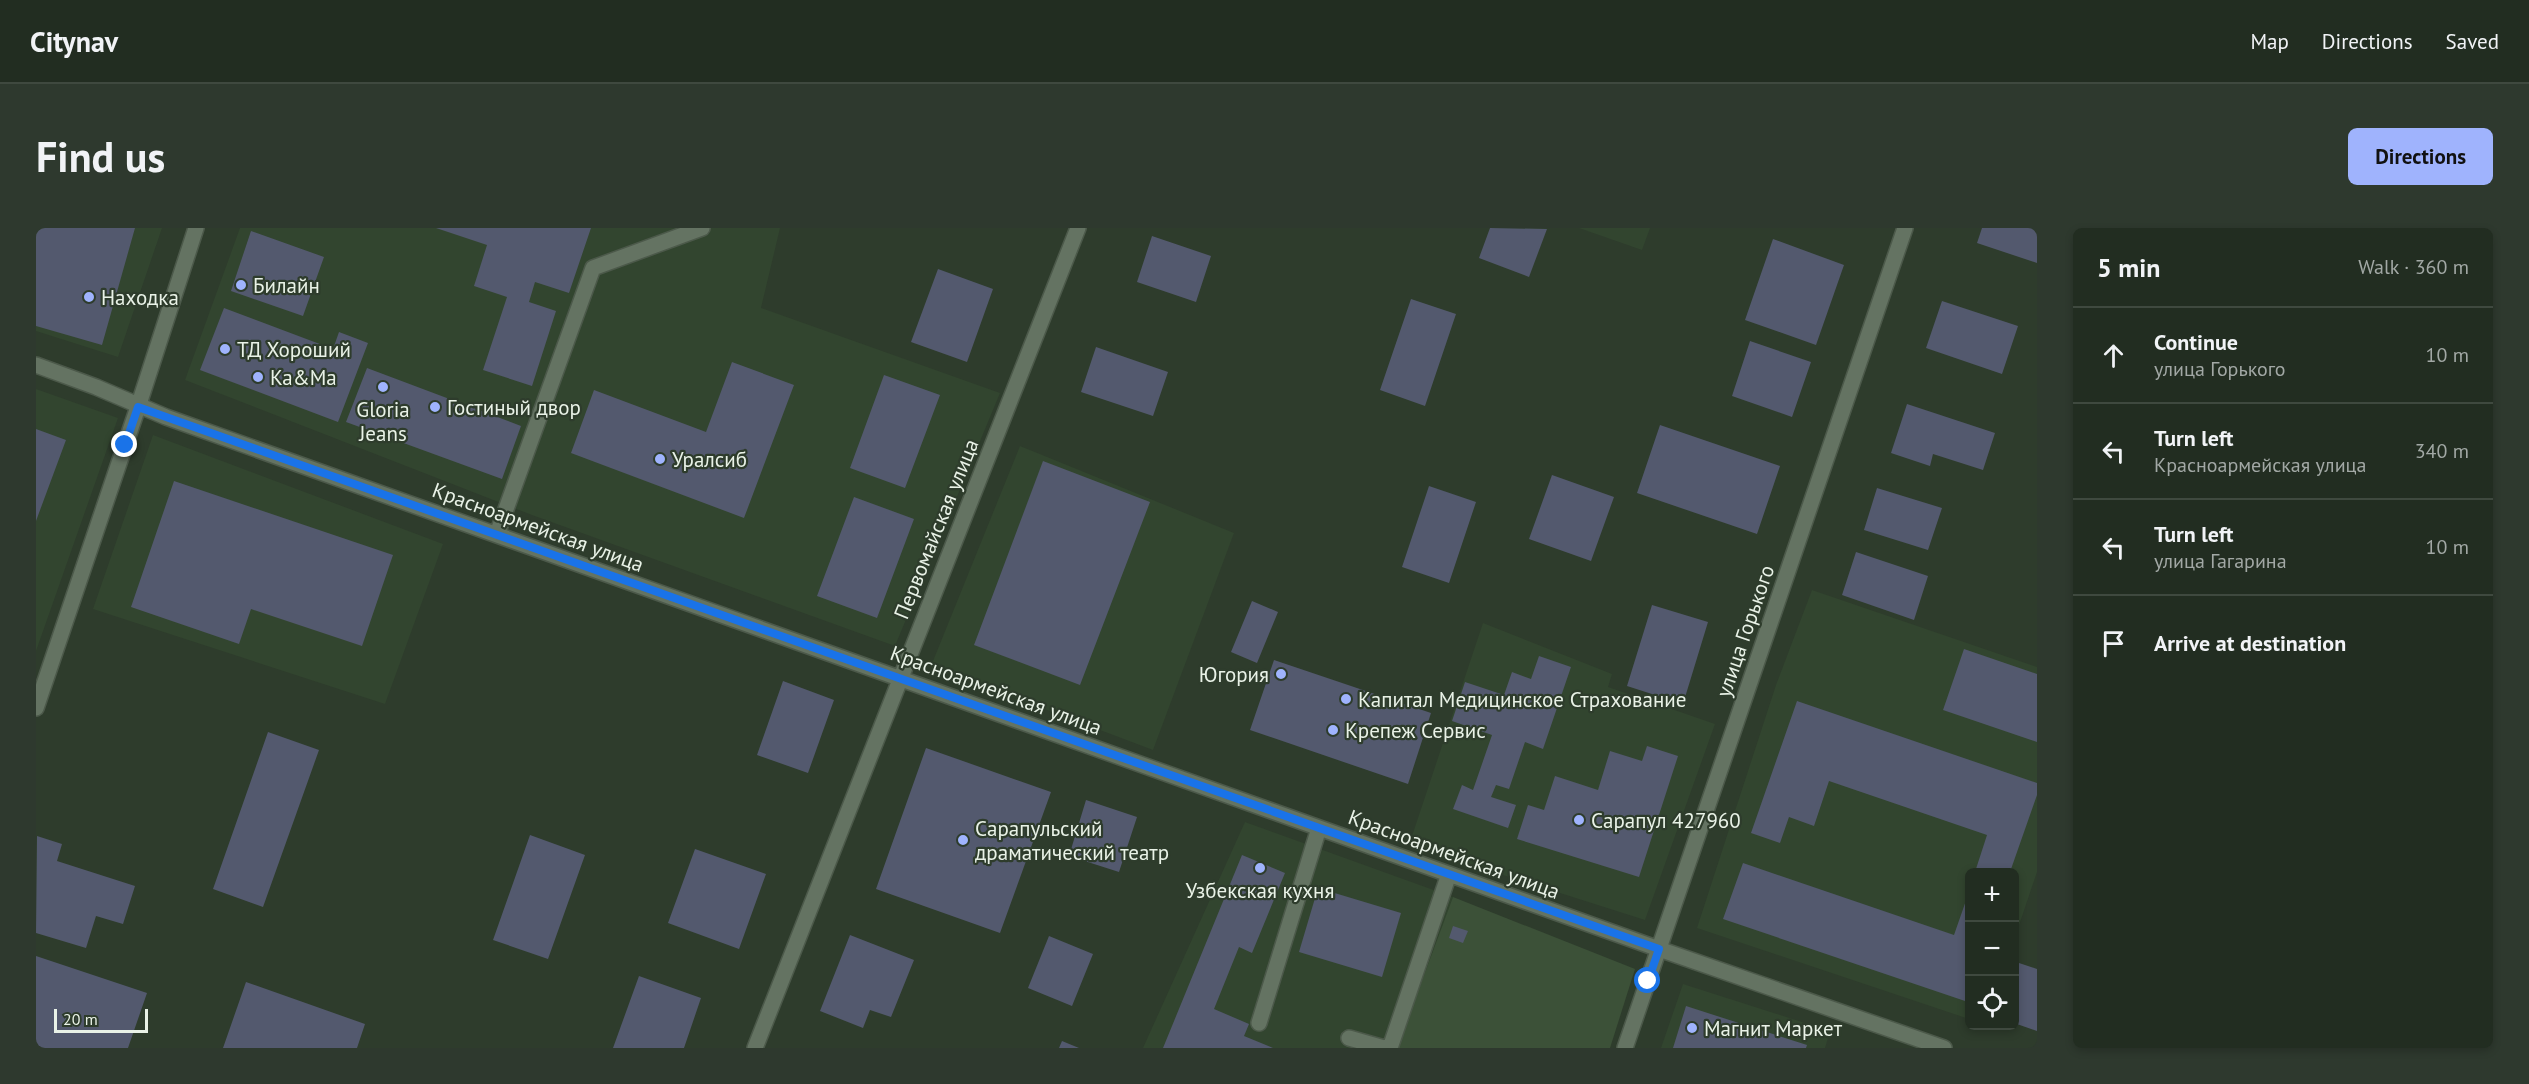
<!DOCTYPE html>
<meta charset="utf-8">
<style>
body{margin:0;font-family:"PT Sans",sans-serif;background:#2e392e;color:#f1f3f6}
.controls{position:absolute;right:18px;bottom:18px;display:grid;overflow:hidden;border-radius:9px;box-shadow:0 3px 9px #0003}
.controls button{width:54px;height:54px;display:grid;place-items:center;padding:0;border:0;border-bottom:2px solid #3f493f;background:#222d21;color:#f1f3f6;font:30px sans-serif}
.scale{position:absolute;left:18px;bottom:15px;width:94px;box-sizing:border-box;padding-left:6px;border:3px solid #e9f2e7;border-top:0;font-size:16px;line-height:21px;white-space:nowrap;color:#e9f2e7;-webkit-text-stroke:4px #2e3c2c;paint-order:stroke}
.stop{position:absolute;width:18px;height:18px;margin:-14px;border:4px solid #1a73e8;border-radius:50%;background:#fff}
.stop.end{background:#1a73e8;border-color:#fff;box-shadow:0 2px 6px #0008}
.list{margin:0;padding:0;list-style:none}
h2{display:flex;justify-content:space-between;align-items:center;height:78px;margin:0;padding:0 24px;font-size:26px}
h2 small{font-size:20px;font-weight:400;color:#a2a8a5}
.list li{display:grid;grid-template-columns:39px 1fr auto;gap:18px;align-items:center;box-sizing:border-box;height:96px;padding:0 24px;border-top:2px solid #3f493f}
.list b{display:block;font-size:22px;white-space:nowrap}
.list p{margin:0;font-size:20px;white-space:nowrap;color:#a2a8a5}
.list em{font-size:20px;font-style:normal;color:#a2a8a5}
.icon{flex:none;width:33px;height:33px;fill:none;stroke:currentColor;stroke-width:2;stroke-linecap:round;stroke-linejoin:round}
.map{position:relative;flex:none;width:2001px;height:820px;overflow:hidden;border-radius:9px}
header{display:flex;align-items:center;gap:36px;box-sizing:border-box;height:84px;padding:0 30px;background:#222d21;border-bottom:2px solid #3f493f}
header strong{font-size:28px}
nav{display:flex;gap:33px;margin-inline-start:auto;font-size:21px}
.intro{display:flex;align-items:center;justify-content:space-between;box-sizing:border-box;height:144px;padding:0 36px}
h1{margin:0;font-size:42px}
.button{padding:15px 27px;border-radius:9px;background:#9fb3fd;color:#111;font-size:21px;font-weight:700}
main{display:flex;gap:36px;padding:0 36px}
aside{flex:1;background:#222d21;border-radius:9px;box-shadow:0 3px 9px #0003}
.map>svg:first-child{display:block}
</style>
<header>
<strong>Citynav</strong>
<nav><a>Map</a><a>Directions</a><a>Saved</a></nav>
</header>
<div class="intro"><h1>Find us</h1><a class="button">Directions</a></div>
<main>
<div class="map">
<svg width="2001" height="820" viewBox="0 0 2001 820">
<rect width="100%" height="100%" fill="#2e3c2c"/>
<path fill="#32452f" d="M0,0h126l-44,129 -82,-26z
M204,0h540l-19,80 239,85 -105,253 -363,-131 -347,-135z
M1543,0h71l-8,22z
M0,161l82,29 -82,233z
M117,207l290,109 -58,160 -292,-95z
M984,218l214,87 -81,217 -222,-84z
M1776,362l225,77v205l-22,65 -1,-65h-44l-1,147 -272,-91 79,-243z
M1447,395l129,51 -4,13 107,37 -70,196 -236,-75z
M1209,594l208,75 -56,151h-254z
M1647,756l147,47 -5,17h-164z"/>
<path fill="#3c5138" d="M1417,669l182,72 -25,79h-213z"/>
<path fill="#53596e" d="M0,0h99l-33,117 -66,-19z
M400,0h155l-22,65 -34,-11 -6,20 27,9 -24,75 -49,-16 24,-73 -33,-11 13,-41z
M1454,0l57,1 -18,48 -50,-19z
M1946,0h55v35l-60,-20z
M215,3l73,26 -21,59 -72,-25z
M1116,8l59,20 -15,46 -59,-20z
M1737,11l71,26 -28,80 -71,-25z
M902,41l55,20 -26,73 -56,-20z
M1375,71l45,15 -31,92 -45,-16z
M1906,73l76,25 -16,48 -76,-26z
M188,80l109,41 6,-17 29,11 -30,79 -138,-52z
M1714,113l61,21 -19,55 -60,-21z
M1060,119l72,25 -15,44 -72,-24z
M696,134l62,23 -50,133 -173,-65 23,-63 112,42z
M331,140l154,58 -19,53 -156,-57z
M848,147l56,20 -35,93 -55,-20z
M1871,176l88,29 -12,37 -50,-16 -3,12 -39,-13z
M1624,197l120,41 -23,68 -120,-41z
M0,201l30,11 -30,81z
M1007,233l107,41 -70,183 -106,-40z
M1516,247l62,22 -23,64 -62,-22z
M138,253l219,74 -31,91 -111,-37 -12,35 -108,-37z
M1393,258l47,16 -27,81 -47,-16z
M1841,260l65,20 -14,42 -64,-20z
M818,269l60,22 -37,99 -60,-22z
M1820,324l72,24 -14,44 -72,-25z
M1216,373l26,11 -21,51 -26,-11z
M1616,377l56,17 -25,82 -56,-18z
M1928,421l73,25v68l-94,-32z
M1503,428l32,11 -28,82 -18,-7 -16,47 -13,-4 -5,12 25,8 -8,23 -55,-19 9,-24 11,5 19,-55 -40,-14 13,-39 39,13 8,-23 19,7z
M1238,432l157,53 -23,71 -158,-54z
M747,453l51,19 -26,73 -51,-18z
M1761,473l240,82v12l-27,77h-35l12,-37 -158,-54 -15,45 -25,-9 -9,26 -29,-10z
M232,504l51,18 -56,157 -50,-18z
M1611,518l31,10 -39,121 -122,-38 11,-34 16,5 11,-34 43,14 12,-39 32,10z
M890,520l125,44 -51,141 -124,-44z
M1050,572l51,17 -18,55 -50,-16z
M494,607l55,20 -37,104 -55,-19z
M1,608l25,8 -5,17 78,25 -12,38 -27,-8 -10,32 -50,-15z
M659,621l71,25 -27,75 -71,-26z
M1206,627l43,18 -33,80 -13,-6 -25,62 35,15 -5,12 29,12h-110z
M1707,635l211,72 16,-46v100l-5,12 -242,-82z
M1282,660l83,25 -19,64 -83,-25z
M1417,698l15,5 -5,12 -14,-5z
M814,707l64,25 -23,57 -21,-7 -7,18 -43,-17z
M1013,708l44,18 -21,52 -44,-18z
M0,728l111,37 -19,55h-92z
M1980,734l21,7v62l-23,-8z
M603,748l62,22 -17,50h-71z
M210,754l119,42 -8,24h-134z
M1650,778l121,39 -1,3h-133z
M1026,813l17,7h-20z"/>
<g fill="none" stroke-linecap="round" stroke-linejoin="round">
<g stroke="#4c594a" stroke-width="18">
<path id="minor" d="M0,137l60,22 70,30 1493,532 285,99
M461,306l96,-266 109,-40
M0,480l102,-301 58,-179
M1223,795l60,-195
M1313,810l35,10
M719,820l323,-820
M1354,820l59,-174
M1589,820l280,-820"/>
</g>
<use href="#minor" stroke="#647362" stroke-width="15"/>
</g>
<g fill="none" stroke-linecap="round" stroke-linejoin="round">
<path stroke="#1a73e8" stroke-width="8" d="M89,217l13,-38 1521,542 -11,32"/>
</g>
<g fill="#9fb3fd" stroke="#2e3c2c" stroke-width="2">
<circle cx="205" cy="57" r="6"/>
<circle cx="53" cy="69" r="6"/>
<circle cx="189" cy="121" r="6"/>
<circle cx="222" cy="149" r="6"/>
<circle cx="347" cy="159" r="6"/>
<circle cx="399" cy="179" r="6"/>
<circle cx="624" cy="231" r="6"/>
<circle cx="1245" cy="446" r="6"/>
<circle cx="1310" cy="471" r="6"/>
<circle cx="1297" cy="502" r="6"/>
<circle cx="1543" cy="592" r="6"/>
<circle cx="927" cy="612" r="6"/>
<circle cx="1224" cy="640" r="6"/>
<circle cx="1656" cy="800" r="6"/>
</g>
<g text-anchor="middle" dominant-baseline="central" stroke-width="4.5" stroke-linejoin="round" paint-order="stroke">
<g font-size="21" fill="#e9f2e7" stroke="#2e3c2c" text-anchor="start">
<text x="217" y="57">Билайн</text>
<text x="65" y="69">Находка</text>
<text x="201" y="121">ТД Хороший</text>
<text x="234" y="149">Ka&amp;Ma</text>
<text x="411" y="179">Гостиный двор</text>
<text x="347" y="181" text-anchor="middle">Gloria<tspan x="347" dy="24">Jeans</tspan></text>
<text x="636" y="231">Уралсиб</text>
<text x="1233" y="446" text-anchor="end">Югория</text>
<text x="1322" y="471">Капитал Медицинское Страхование</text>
<text x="1309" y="502">Крепеж Сервис</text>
<text x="1555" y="592">Сарапул 427960</text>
<text x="939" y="600">Сарапульский<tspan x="939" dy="24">драматический театр</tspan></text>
<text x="1224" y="662" text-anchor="middle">Узбекская кухня</text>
<text x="1668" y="800">Магнит Маркет</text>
</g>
<g font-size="21" fill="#e9f2e7" stroke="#2e3c2c">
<text transform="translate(502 299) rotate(20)">Красноармейская улица</text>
<text transform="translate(900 301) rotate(-68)">Первомайская улица</text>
<text transform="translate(1709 403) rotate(-71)">улица Горького</text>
<text transform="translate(960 462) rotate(20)">Красноармейская улица</text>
<text transform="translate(1418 626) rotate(20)">Красноармейская улица</text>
</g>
</g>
</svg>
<div class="controls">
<button>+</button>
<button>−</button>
<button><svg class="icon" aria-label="locate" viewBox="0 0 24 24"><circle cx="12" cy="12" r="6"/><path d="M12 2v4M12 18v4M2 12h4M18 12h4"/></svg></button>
</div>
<div class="scale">20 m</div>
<div class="stop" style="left:1612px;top:753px"></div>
<div class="stop end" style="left:89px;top:217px"></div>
</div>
<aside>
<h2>5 min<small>Walk · 360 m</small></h2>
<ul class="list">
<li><svg class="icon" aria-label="ahead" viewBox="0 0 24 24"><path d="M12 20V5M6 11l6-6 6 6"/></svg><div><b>Continue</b><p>улица Горького</p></div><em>10 m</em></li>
<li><svg class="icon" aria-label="left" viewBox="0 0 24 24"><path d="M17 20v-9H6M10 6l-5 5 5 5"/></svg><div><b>Turn left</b><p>Красноармейская улица</p></div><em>340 m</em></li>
<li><svg class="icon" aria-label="left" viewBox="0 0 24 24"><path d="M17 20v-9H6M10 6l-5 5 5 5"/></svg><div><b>Turn left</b><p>улица Гагарина</p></div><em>10 m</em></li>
<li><svg class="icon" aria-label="arrive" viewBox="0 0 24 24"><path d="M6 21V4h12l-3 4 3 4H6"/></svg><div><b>Arrive at destination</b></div></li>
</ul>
</aside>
</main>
